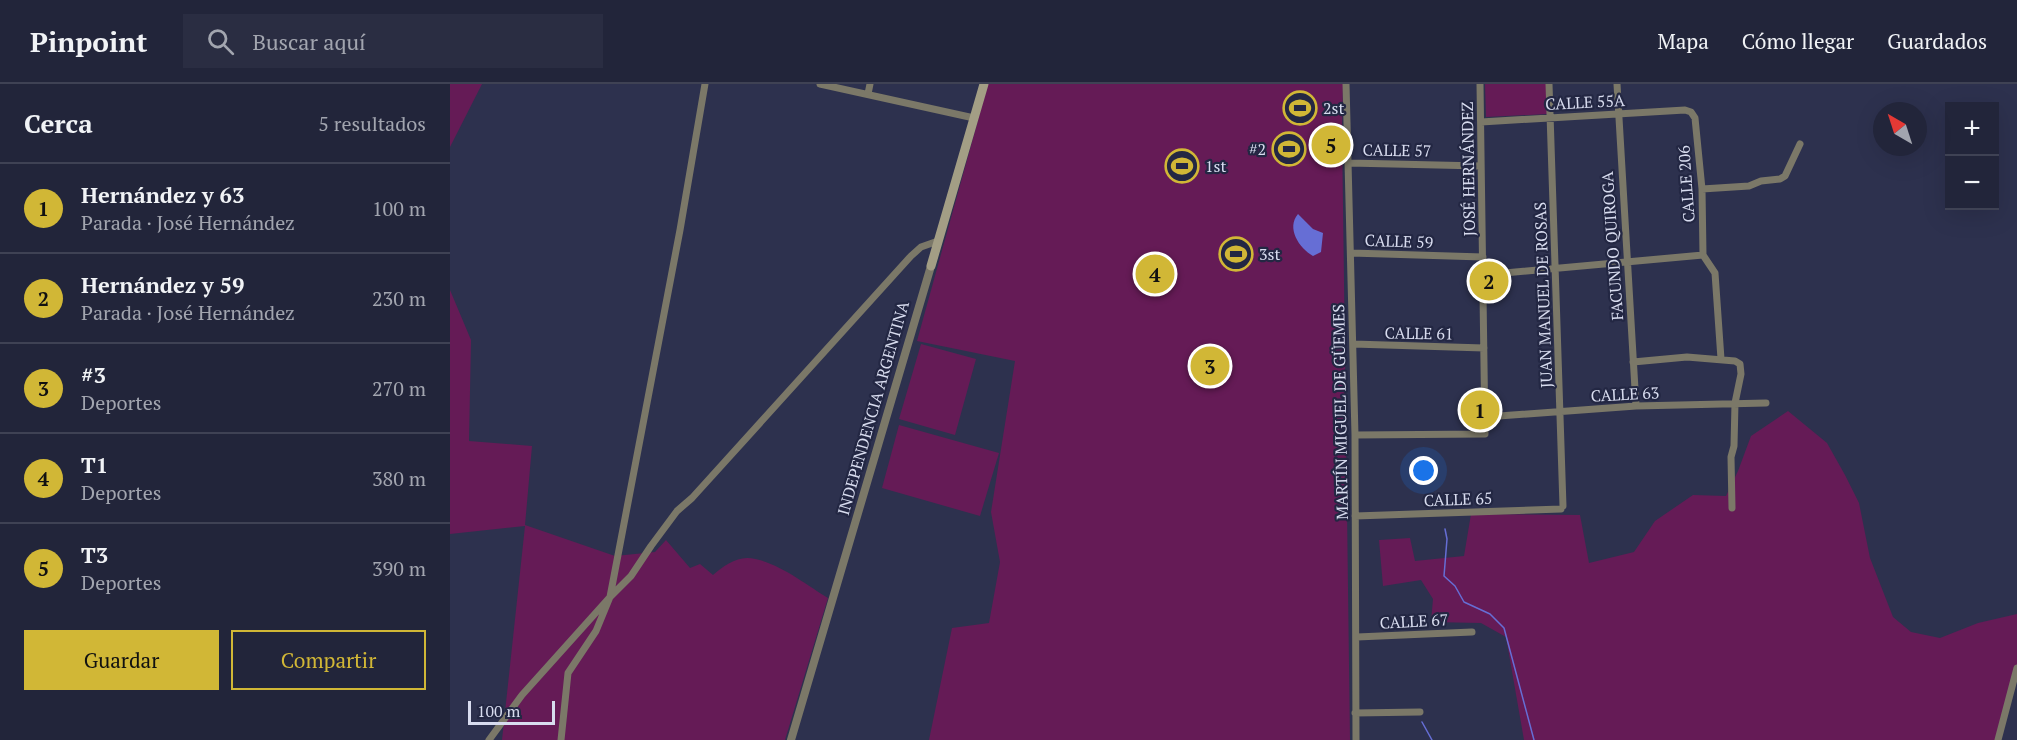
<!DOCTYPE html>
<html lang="es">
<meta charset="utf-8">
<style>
body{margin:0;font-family:"PT Serif",serif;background:#2a2d42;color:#f1f3f6}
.controls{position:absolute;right:18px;top:18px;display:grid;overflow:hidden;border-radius:0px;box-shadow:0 6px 24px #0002}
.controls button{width:54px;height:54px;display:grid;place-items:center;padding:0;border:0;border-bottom:2px solid #3f4254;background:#22253a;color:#f1f3f6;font:30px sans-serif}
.compass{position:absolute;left:1423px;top:18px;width:54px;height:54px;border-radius:50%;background:#22253a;box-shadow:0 6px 24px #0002;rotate:321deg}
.scale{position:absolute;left:18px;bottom:15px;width:87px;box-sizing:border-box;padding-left:6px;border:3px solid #d8dcef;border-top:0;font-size:16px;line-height:21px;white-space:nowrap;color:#d8dcef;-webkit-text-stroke:4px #232743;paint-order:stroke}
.you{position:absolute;left:974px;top:387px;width:21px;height:21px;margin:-15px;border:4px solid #fff;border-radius:50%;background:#1a73e8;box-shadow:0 0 0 9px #1a73e833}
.badge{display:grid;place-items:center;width:39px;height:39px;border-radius:50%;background:#d1b736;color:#111;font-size:20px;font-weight:700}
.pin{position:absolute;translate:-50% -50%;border:3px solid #fff;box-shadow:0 2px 6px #0006}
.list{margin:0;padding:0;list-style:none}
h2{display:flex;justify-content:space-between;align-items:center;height:78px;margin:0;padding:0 24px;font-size:26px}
h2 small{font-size:20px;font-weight:400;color:#a2a5af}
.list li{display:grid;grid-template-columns:39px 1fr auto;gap:18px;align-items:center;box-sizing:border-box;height:90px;padding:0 24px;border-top:2px solid #3f4254}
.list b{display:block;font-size:22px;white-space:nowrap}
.list p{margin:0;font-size:20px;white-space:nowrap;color:#a2a5af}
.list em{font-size:20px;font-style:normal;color:#a2a5af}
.actions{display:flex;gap:12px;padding:18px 24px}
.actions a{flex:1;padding:14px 0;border:2px solid #d1b736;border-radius:0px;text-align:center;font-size:21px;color:#d1b736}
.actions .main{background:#d1b736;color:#111}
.icon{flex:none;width:33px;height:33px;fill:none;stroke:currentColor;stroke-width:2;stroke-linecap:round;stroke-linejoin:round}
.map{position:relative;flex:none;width:1567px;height:656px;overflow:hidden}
header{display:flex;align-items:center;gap:36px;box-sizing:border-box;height:84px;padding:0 30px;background:#22253a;border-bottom:2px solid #3f4254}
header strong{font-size:28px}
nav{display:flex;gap:33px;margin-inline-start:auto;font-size:21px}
.search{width:420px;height:54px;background:#2a2d42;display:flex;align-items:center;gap:15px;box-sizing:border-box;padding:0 21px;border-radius:0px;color:#a2a5af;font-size:22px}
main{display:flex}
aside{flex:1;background:#22253a}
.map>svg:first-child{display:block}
</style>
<header>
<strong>Pinpoint</strong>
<div class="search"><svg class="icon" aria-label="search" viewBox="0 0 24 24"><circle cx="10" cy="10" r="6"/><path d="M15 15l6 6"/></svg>Buscar aquí</div>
<nav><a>Mapa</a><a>Cómo llegar</a><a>Guardados</a></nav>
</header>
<main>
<aside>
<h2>Cerca<small>5 resultados</small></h2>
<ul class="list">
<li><span class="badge">1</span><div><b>Hernández y 63</b><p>Parada · José Hernández</p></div><em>100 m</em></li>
<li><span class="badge">2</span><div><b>Hernández y 59</b><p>Parada · José Hernández</p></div><em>230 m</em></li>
<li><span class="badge">3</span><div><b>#3</b><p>Deportes</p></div><em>270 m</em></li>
<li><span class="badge">4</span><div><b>T1</b><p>Deportes</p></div><em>380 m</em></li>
<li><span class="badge">5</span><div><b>T3</b><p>Deportes</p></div><em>390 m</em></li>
</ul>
<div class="actions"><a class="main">Guardar</a><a>Compartir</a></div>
</aside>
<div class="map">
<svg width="1567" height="656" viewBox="0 0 1567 656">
<rect width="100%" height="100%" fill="#2d314e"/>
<path fill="#651b56" d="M0,0h32l-32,63z
M538,0h355l-1,45 8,611h-421l23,-112 37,-5 11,-61 -9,-50 24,-151 -98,-20z
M1035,0h62l1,30 -62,3z
M0,206l21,50 -2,101 63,5 -7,79 90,31 40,-4 11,-12 24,28 10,-4 13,11c9,-8 22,-17 34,-17 27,1 58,26 81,40l-43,142h-283l23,-214 -75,8z
M471,260l55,15 -21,76 -56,-16z
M1338,327l39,32 18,32 14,28 11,55 23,59 18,15 29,6 38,-15 39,-9v56l-17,70h-476l-18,-103 -25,-14 -50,-1 2,-23 -12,-19 -38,6 -4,-46 31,-2 5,23 49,-5 7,-42 109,1 9,48 45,-11 21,-31 38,-26 33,1 12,-25 13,-35z
M449,341l100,28 -19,63 -98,-28z"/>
<path fill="#666ed5" d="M848,130l15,15 10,4 -2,19 -8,4c-14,-8 -27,-28 -15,-42z"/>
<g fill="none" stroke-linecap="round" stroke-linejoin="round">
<path stroke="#666ed5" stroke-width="1.5" d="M995,445l2,10 -3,37 11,10 9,16 26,12 14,14 30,112
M972,638l10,18"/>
<path stroke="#7b7868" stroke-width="7" d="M370,0l154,34
M896,0l9,351 1,305
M1099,0l14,422
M1167,0l19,322
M418,10l2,-10
M1031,38l204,-12 6,2 4,6 7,71 1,66
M899,79l132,3
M1252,105l47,-3 12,-5 19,-2 5,-3 15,-32
M901,169l132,4
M1253,171l12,18 6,86
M1033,191l220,-20
M903,260l131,4
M1183,278l54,-5 48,4 5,3 1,10 -6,29 -1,43 -3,11 1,51
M1035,333l151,-11 130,-3
M905,351l130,-1 -5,-350
M905,432l206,-7
M907,553l115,-5
M905,629l65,-1
M39,656l33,-45 88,-98 70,-367 25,-146
M111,656l7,-67 28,-42 14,-34 21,-21 20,-30 26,-35 15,-13 219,-242 10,-9 17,-6
M1548,656l19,-72"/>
<path stroke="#7b7868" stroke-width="8" d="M341,656l140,-474"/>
<path stroke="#a39e85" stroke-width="9" d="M481,182l53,-182"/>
</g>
<defs>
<g id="stadium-ring" transform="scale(1.725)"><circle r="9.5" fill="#232743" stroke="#d1b736" stroke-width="1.5"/><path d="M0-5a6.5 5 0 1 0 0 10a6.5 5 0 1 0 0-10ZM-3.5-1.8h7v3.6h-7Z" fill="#d1b736"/></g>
</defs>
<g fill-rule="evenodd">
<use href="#stadium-ring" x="850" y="24"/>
<use href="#stadium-ring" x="839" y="65"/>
<use href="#stadium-ring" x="732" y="82"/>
<use href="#stadium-ring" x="786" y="170"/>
</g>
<g text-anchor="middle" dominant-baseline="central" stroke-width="4.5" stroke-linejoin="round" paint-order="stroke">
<g font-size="16" fill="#d8dcef" stroke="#232743">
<text transform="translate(1135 18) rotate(-3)">CALLE 55A</text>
<text transform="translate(947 66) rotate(1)">CALLE 57</text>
<text transform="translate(1018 85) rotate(-91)">JOSÉ HERNÁNDEZ</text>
<text transform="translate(1236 100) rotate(-94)">CALLE 206</text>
<text transform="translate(949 157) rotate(2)">CALLE 59</text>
<text transform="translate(1162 162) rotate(-94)">FACUNDO QUIROGA</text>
<text transform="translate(1093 211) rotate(-92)">JUAN MANUEL DE ROSAS</text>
<text transform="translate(969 249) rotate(1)">CALLE 61</text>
<text transform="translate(1175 310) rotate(-3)">CALLE 63</text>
<text transform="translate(423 324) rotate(-74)">INDEPENDENCIA ARGENTINA</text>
<text transform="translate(890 328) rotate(-91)">MARTÍN MIGUEL DE GÜEMES</text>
<text transform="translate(1008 415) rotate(-2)">CALLE 65</text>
<text transform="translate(964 537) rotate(-3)">CALLE 67</text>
</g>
<g font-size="16" fill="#d8dcef" stroke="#232743" text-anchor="start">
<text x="873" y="24">2st</text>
<text x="816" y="65" text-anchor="end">#2</text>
<text x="755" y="82">1st</text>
<text x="809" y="170">3st</text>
</g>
</g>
</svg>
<div class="controls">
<button>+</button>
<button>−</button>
</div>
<svg class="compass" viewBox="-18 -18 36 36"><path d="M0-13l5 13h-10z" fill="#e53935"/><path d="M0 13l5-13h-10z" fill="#a2a5af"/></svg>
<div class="scale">100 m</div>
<div class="you"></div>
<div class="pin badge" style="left:1030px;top:326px">1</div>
<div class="pin badge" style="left:1039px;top:197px">2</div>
<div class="pin badge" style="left:760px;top:282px">3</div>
<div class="pin badge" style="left:705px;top:190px">4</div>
<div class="pin badge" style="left:881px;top:61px">5</div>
</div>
</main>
